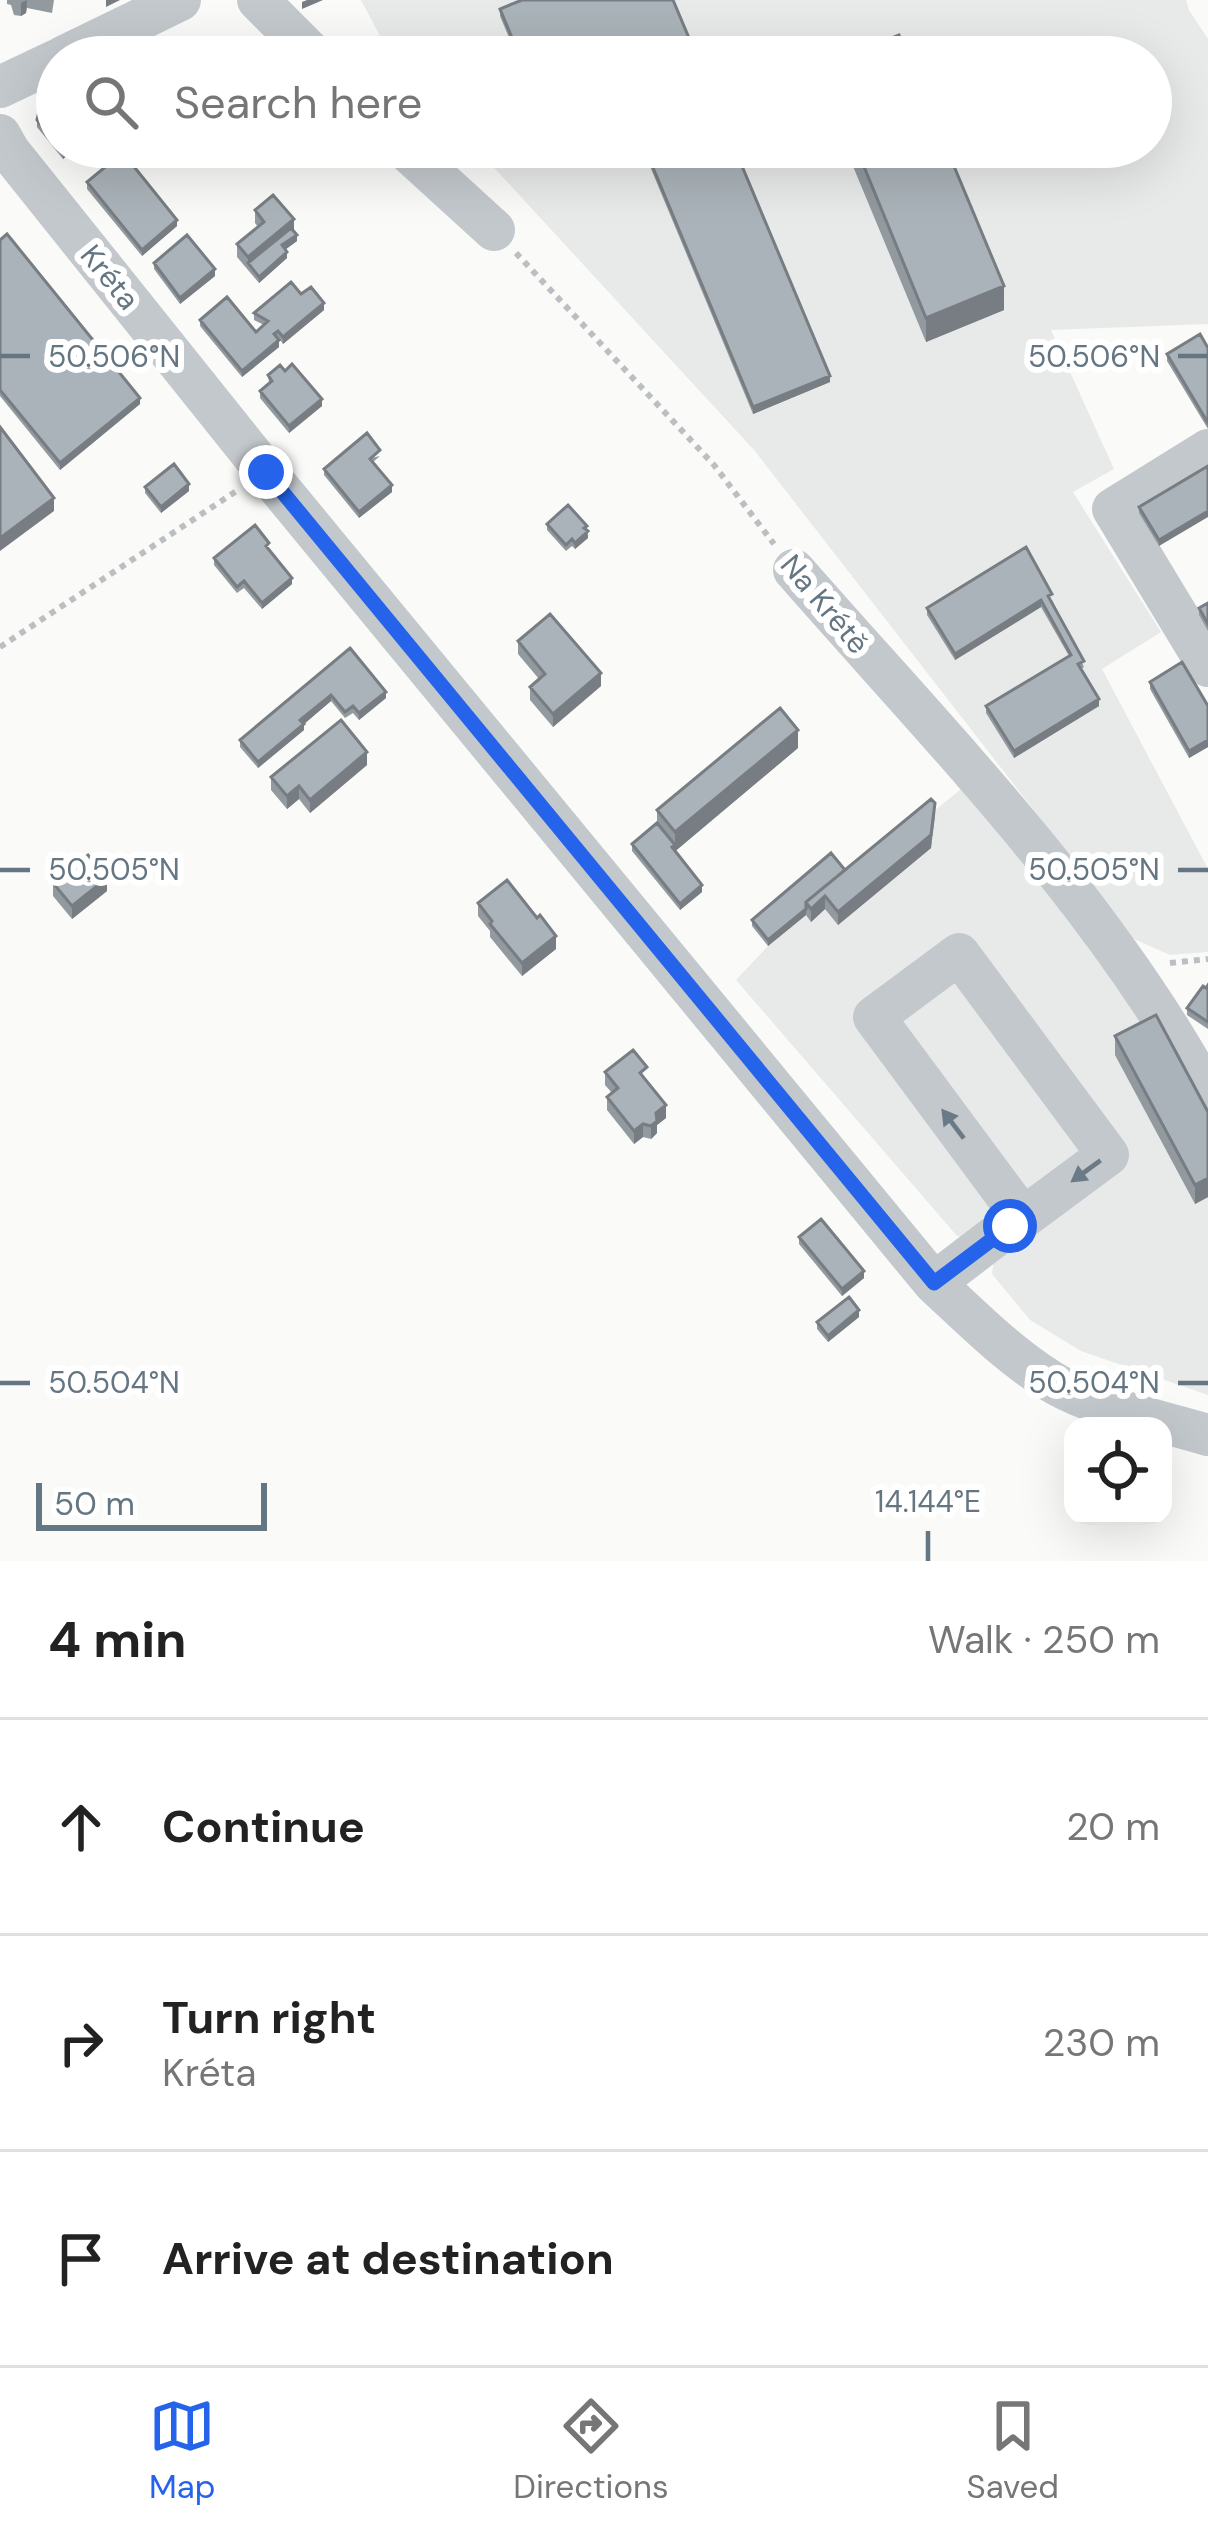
<!DOCTYPE html>
<meta charset="utf-8">
<style>
body{margin:0;font-family:"DM Sans",sans-serif;background:#f6f6f6;color:#222}
.controls{position:absolute;right:36px;bottom:36px;display:grid;overflow:hidden;border-radius:24px;box-shadow:0 12px 48px #0002}
.controls button{width:108px;height:108px;display:grid;place-items:center;padding:0;border:0;border-bottom:3px solid #e0e0e0;background:#fff;color:#222;font:60px sans-serif}
.scale{position:absolute;left:36px;bottom:30px;width:231px;box-sizing:border-box;padding-left:12px;border:6px solid #657683;border-top:0;font-size:33px;line-height:42px;white-space:nowrap;color:#657683;-webkit-text-stroke:9px #fff;paint-order:stroke}
.stop{position:absolute;width:36px;height:36px;margin:-27px;border:9px solid #2563eb;border-radius:50%;background:#fff}
.stop.end{background:#2563eb;border-color:#fff;box-shadow:0 3px 12px #0008}
.list{margin:0;padding:0;list-style:none}
h2{display:flex;justify-content:space-between;align-items:center;height:156px;margin:0;padding:0 48px;font-size:51px}
h2 small{font-size:39px;font-weight:400;color:#767676}
.list li{display:grid;grid-template-columns:78px 1fr auto;gap:36px;align-items:center;box-sizing:border-box;height:216px;padding:0 48px;border-top:3px solid #e0e0e0}
.list b{display:block;font-size:45px;white-space:nowrap}
.list p{margin:0;font-size:39px;white-space:nowrap;color:#767676}
.list em{font-size:39px;font-style:normal;color:#767676}
.icon{flex:none;width:66px;height:66px;fill:none;stroke:currentColor;stroke-width:2;stroke-linecap:round;stroke-linejoin:round}
.map{position:relative;flex:none;width:1208px;height:1561px;overflow:hidden}
.search{position:absolute;background:#fff;box-shadow:0 12px 48px #0002;left:36px;right:36px;top:36px;height:132px;display:flex;align-items:center;gap:30px;box-sizing:border-box;padding:0 42px;border-radius:66px;color:#767676;font-size:45px}
.sheet{height:804px;background:#fff}
nav{display:flex;justify-content:space-around;align-items:center;box-sizing:border-box;height:168px;border-top:3px solid #e0e0e0;background:#fff;font-size:33px;color:#767676}
nav a{display:grid;justify-items:center;gap:6px}
nav .on{color:#2563eb}
.map>svg:first-child{display:block}
</style>
<div class="map">
<svg width="1208" height="1561" viewBox="0 0 1208 1561">
<rect width="100%" height="100%" fill="#fafaf8"/>
<path fill="#e8e9e9" d="M361,0h825l3,10 19,29v285l-157,6 63,139 -41,23 88,140 -59,37 106,200v83l-38,3 -36,-16 -380,-489 -279,-303h676v-90h-760z
M966,785l159,198 83,148v264l-127,-44 -51,-31 -38,-46 2,-15 -22,-21 -15,-2 -221,-256 32,-34z"/>
<g fill="none" stroke-linecap="round" stroke-linejoin="round">
<path stroke="#bbbfc2" stroke-width="6" stroke-dasharray="6 6" stroke-linecap="butt" d="M516,253l198,212 60,79
M0,647l238,-157
M1170,963l38,-4"/>
<path stroke="#c3c8cc" stroke-width="42" d="M258,0l57,57
M63,57l117,-57
M0,87l57,-27
M0,135l9,16 257,321 668,811c37,34 72,70 115,97 40,26 112,41 159,55
M403,147l91,83
M1208,450l-95,59 95,157
M794,570c146,167 307,329 414,525
M934,1283l76,-58 13,-7 85,-63 -149,-201 -85,63 149,201"/>
</g>
<path fill="#929a9f" d="M7,0h47l-2,13 -25,-5 -1,5 -5,3 -7,-1 -3,-10 -4,-1z
M500,9l197,48h-180l-17,-41z
M57,95v52h20l-14,12 -26,-32v-7z
M632,147h102l96,235 -77,32 -104,-250 -9,4z
M845,147h101l58,163 -78,32z
M105,160l72,66 -35,30 -55,-67v-7l18,-15z
M255,210l39,21 3,10 -11,8 1,9 -28,25 -22,-26v-13l21,-17 -3,-4z
M0,240l140,164 -80,66 -60,-74z
M154,263l61,13 -35,28 -26,-35z
M301,294l23,16 -41,34 -5,-7 1,10 -37,30 -42,-51v-6l56,12 8,-7 -10,-5v-7z
M1208,348v81l-41,-68v-7z
M285,371l37,35 -33,27 -29,-35v-7l9,-8 -1,-8z
M380,456l-7,6 19,30 -33,26 -35,-43v-6z
M1208,466l-49,80 -20,-33v-6z
M145,487l44,4 -28,22 -16,-20z
M547,524l40,6 1,8 -13,11 -3,-3 -6,5 -19,-21z
M269,550l23,34 -30,25 -18,-21 -7,5 -23,-28v-7z
M1052,600l32,67 -3,2 18,37 -85,52 -28,-45v-7l83,-50 -28,-49 -86,53 -28,-45v-7z
M1208,603v28l-9,-16v-7z
M518,641l83,45 -48,41 -23,-27v-13l9,-8 -21,-25z
M350,648l36,50 -27,22 -6,-7 -8,5 -14,-17 -27,23v6l-46,38 -18,-21v-7z
M1150,682l58,24v41l-19,11 -39,-69z
M798,748l-123,103 27,41 -22,18 -48,-59v-7l25,-21v-13z
M367,765l-57,48 -11,-14 -12,10 -16,-19v-13z
M935,816l-4,32 -93,77 -13,-16 -14,13 -5,-7 -38,31 -16,-20v-6l93,-50z
M53,883l54,8 -35,28 -19,-23z
M478,903l78,46 -34,27 -32,-39v-6l-12,-15z
M1208,985v44l-21,-14v-7z
M1115,1036l93,76v85l-13,7 -80,-149z
M605,1072l42,8 19,38 -9,7v8l-6,6 -8,-2 -9,7 -27,-34v-13l5,-4 -7,-8z
M799,1237l65,41 -22,18 -43,-52z
M859,1317l-31,25 -11,-13v-7z"/>
<path fill="#777d82" d="M27,0l-1,13 -5,3v-13z
M106,0h14l-14,7z
M307,0h16l-21,9v-7z
M69,147h8l-14,12v-6z
M649,158v6l-9,4v-7z
M294,219v13l-46,31v7v-13z
M177,220v6l-35,30v-6z
M297,235v6l-15,11v-7z
M287,252v6l-28,25v-6z
M215,269v7l-35,28v-6z
M1004,286v24l-78,32v-24z
M324,303v7l-41,34v-7z
M279,340v7l-37,30v-6z
M830,376v6l-77,32v-7z
M140,398v6l-80,66v-7z
M322,399v7l-33,27v-7z
M189,484v7l-28,22v-6z
M392,485v7l-33,26v-6z
M54,498v13l-54,40v-13z
M1208,511v6l-49,29v-6z
M587,526l1,12 -13,11v-6z
M292,578v6l-30,25v-6z
M1041,600v7l-86,53v-6z
M601,673v13l-48,41v-13z
M386,692v6l-27,22v-7z
M331,695v6l-27,23v6l-46,38v-6l42,-42z
M1099,699v7l-85,52v-7z
M798,730v18l-126,106v-7l3,-2v-13z
M1208,740v7l-19,11v-7z
M367,752v13l-57,48v-13z
M299,786v13l-12,10v-13z
M935,803l-4,45 -93,77v-13z
M107,878v13l-35,28v-13z
M848,880l-23,19v10l-14,13v-13l-2,-3z
M702,885v7l-22,18v-6z
M806,909v6l-38,31v-6z
M556,936v13l-34,27v-13z
M666,1105v13l-9,7v8l-6,6v-13l5,-13z
M643,1124v13l-9,7v-13z
M1208,1178v19l-13,7v-19z
M864,1271v7l-22,18v-7z
M859,1310v7l-31,25v-6z"/>
<path fill="#aab3b9" stroke="#777d82" stroke-width="3" d="M522,0h151l24,57h-177l-20,-48z
M899,35l10,22h-63z
M135,51l5,6h-17z
M57,95v50l-20,-25 4,-17z
M634,147h100l96,229 -77,31 -104,-249 -9,3z
M856,147h90l58,139 -78,32z
M119,148l58,72 -35,30 -55,-68 22,-18 -4,-4z
M273,195l21,24 -46,38 -11,-13 27,-22 -9,-12z
M291,228l6,7 -15,10 5,7 -28,25 -11,-14z
M7,234l133,164 -80,65 -60,-73v-150z
M187,235l28,34 -35,29 -26,-35z
M291,282l10,12 10,-7 13,16 -41,34 -5,-6 -4,3 5,6 -37,31 -42,-51 27,-23 29,35 12,-11 -14,-8z
M1200,334l8,14v75l-41,-69z
M292,364l30,35 -33,27 -29,-35 12,-10 -4,-6 12,-10 5,6z
M0,427l54,71 -54,40z
M367,433l13,17 -10,9 22,26 -33,27 -35,-43z
M174,464l15,20 -28,23 -16,-20z
M1208,466v45l-49,29 -20,-33z
M568,505l19,21 -3,2 4,3 -13,12 -3,-4 -6,6 -19,-21z
M255,525l14,18 -3,3 26,32 -30,25 -18,-22 -7,6 -23,-29z
M1026,547l26,47 -4,2 36,65 -6,3 21,35 -85,52 -28,-45 85,-51 -30,-55 -86,54 -28,-46z
M1208,603v21l-9,-16z
M550,614l51,59 -48,41 -23,-27 15,-13 -27,-33z
M350,648l36,44 -27,21 -6,-7 -8,6 -14,-17 -31,25 4,4 -46,38 -18,-22z
M1182,662l26,44v34l-19,11 -39,-69z
M780,708l18,22 -123,102 -18,-22z
M341,720l26,32 -57,48 -11,-14 -12,10 -16,-19z
M931,799l4,4 -4,32 -93,77 -13,-16 -14,13 -5,-7z
M657,823l18,22 -3,2 30,38 -22,19 -48,-60z
M831,853l14,17 -39,32v7l-38,31 -16,-20z
M88,855l19,23 -35,28 -19,-23z
M507,880l30,38 3,-3 16,21 -34,27 -32,-39 2,-3 -14,-18z
M1208,985v37l-21,-14 16,-22 3,2z
M1156,1015l52,97v66l-13,7 -80,-149z
M633,1050l14,17 -7,6 26,32 -10,8 1,8 -6,5 -8,-2 -9,7 -27,-34 11,-9 -13,-16z
M821,1219l43,52 -22,18 -43,-52z
M849,1297l10,13 -31,26 -11,-14z"/>
<defs><path id="oneway-solid" d="M-6-.8H1V-3.2L6.5 0L1 3.2V.8H-6Z" transform="scale(3)"/></defs>
<g fill="#6a7a87">
<use href="#oneway-solid" transform="translate(953 1124) rotate(-127)"/>
<use href="#oneway-solid" transform="translate(1086 1171) rotate(144)"/>
</g>
<g fill="none" stroke-linecap="round" stroke-linejoin="round">
<path stroke="#2563eb" stroke-width="15" d="M266,472l668,811 76,-57"/>
</g>
<path fill="none" stroke="#657683" stroke-width="4.5" d="M0,356h30M1178,356h30M0,870h30M1178,870h30M0,1383h30M1178,1383h30M928,1531v30"/>
<g text-anchor="middle" dominant-baseline="central" stroke-width="12" stroke-linejoin="round" paint-order="stroke">
<g font-size="30" fill="#657683" stroke="#fff">
<text transform="translate(110 277) rotate(51)">Kréta</text>
<text transform="translate(825 604) rotate(50)">Na Krétě</text>
</g>
</g>
<g font-size="30" text-anchor="middle" fill="#657683" stroke="#fff" stroke-width="12" stroke-linejoin="round" paint-order="stroke">
<text x="114" y="367">50.506°N</text>
<text x="1094" y="367">50.506°N</text>
<text x="114" y="880">50.505°N</text>
<text x="1094" y="880">50.505°N</text>
<text x="114" y="1393">50.504°N</text>
<text x="1094" y="1393">50.504°N</text>
<text x="928" y="1512">14.144°E</text>
</g>
</svg>
<div class="controls">
<button><svg class="icon" aria-label="locate" viewBox="0 0 24 24"><circle cx="12" cy="12" r="6"/><path d="M12 2v4M12 18v4M2 12h4M18 12h4"/></svg></button>
</div>
<div class="scale">50 m</div>
<div class="stop" style="left:1010px;top:1226px"></div>
<div class="stop end" style="left:266px;top:472px"></div>
<div class="search"><svg class="icon" aria-label="search" viewBox="0 0 24 24"><circle cx="10" cy="10" r="6"/><path d="M15 15l6 6"/></svg>Search here</div>
</div>
<section class="sheet">
<h2>4 min<small>Walk · 250 m</small></h2>
<ul class="list">
<li><svg class="icon" aria-label="ahead" viewBox="0 0 24 24"><path d="M12 20V5M6 11l6-6 6 6"/></svg><div><b>Continue</b></div><em>20 m</em></li>
<li><svg class="icon" aria-label="right" viewBox="0 0 24 24"><path d="M7 20v-9h11M14 6l5 5-5 5"/></svg><div><b>Turn right</b><p>Kréta</p></div><em>230 m</em></li>
<li><svg class="icon" aria-label="arrive" viewBox="0 0 24 24"><path d="M6 21V4h12l-3 4 3 4H6"/></svg><div><b>Arrive at destination</b></div></li>
</ul>
</section>
<nav>
<a class="on"><svg class="icon" aria-label="map" viewBox="0 0 24 24"><path d="M3 6l6-2 6 2 6-2v14l-6 2-6-2-6 2zM9 4v14M15 6v14"/></svg>Map</a>
<a><svg class="icon" aria-label="directions" viewBox="0 0 24 24"><path d="M12 3l9 9-9 9-9-9zM9 14v-3h6M13 9l2 2-2 2"/></svg>Directions</a>
<a><svg class="icon" aria-label="saved" viewBox="0 0 24 24"><path d="M7 4h10v16l-5-4-5 4z"/></svg>Saved</a>
</nav>
